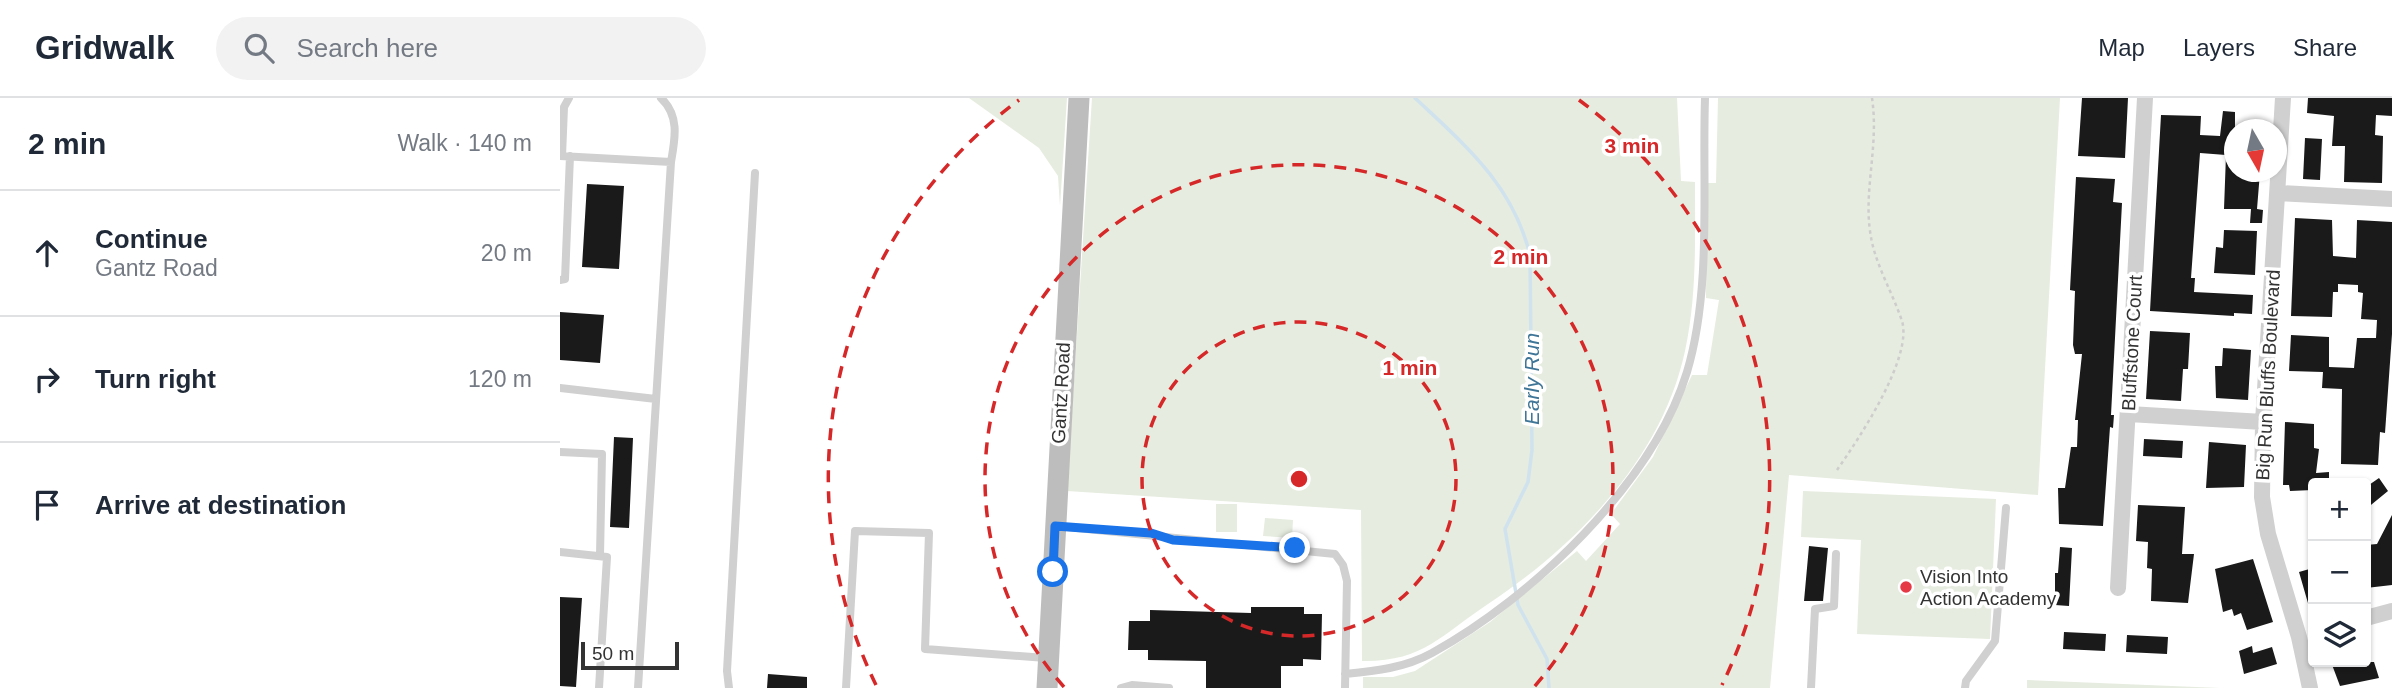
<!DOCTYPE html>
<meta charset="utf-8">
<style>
body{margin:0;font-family:Arial,sans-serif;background:#f2f2f3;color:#1f2937}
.controls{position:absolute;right:21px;bottom:21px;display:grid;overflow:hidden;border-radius:7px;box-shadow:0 2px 5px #0004}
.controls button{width:63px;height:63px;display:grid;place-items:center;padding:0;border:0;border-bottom:2px solid #e0e1e3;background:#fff;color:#1f2937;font:35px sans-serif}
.compass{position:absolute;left:1664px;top:21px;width:63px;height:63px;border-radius:50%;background:#fff;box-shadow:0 2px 5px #0004;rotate:171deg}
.scale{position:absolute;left:21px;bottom:18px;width:98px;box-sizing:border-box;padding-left:7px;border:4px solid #333;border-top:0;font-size:19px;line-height:24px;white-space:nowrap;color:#333;-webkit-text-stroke:5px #fff;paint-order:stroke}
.stop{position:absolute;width:21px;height:21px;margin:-16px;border:5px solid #1a73e8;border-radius:50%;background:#fff}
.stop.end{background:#1a73e8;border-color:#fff;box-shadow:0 2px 7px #0008}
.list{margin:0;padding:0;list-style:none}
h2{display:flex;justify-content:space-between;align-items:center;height:91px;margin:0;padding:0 28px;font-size:30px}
h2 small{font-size:23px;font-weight:400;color:#747a83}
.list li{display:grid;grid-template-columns:46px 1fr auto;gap:21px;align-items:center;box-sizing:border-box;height:126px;padding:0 28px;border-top:2px solid #e0e1e3}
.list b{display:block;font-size:26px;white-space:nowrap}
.list p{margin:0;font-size:23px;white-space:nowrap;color:#747a83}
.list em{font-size:23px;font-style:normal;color:#747a83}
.icon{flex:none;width:38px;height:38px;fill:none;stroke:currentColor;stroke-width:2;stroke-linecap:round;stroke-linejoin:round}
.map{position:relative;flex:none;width:1832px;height:590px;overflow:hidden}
header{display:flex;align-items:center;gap:42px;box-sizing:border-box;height:98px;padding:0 35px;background:#fff;border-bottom:2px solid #e0e1e3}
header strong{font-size:33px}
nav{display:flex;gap:38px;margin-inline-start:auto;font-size:24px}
.search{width:490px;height:63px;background:#f2f2f3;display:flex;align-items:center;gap:18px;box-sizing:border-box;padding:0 24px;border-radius:38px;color:#747a83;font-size:26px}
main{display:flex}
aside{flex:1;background:#fff}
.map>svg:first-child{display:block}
</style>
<header>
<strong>Gridwalk</strong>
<div class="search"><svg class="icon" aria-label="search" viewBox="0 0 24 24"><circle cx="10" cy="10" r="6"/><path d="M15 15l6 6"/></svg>Search here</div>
<nav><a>Map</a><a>Layers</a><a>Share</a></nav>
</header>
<main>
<aside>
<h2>2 min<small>Walk · 140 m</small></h2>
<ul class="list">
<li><svg class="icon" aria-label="ahead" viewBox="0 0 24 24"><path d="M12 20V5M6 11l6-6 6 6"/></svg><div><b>Continue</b><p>Gantz Road</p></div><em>20 m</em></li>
<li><svg class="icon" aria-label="right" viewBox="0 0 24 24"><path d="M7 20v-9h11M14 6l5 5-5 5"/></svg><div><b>Turn right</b></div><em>120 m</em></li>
<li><svg class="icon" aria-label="arrive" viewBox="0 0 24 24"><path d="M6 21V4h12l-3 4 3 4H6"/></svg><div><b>Arrive at destination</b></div></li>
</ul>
</aside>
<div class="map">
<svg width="1832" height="590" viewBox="0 0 1832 590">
<rect width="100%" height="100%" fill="#fff"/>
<path fill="#e6ecdf" d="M409,0h98l-7,108 -2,-30 -19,-28z
M532,0h585l4,83 14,1c0,56 2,114 -10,169 -23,107 -108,194 -197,253 -47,31 -65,58 -126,57l-1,-151 -294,-19z
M1158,0h342l-22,397 -249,-20 -19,213h-407v-11h30l22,-6 75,-49 87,-71 9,10 34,-37 -9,-10 42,-57 39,-82h15l12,-75 -13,-2 1,-115h9z
M1243,393l193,8 -6,140 -133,-5 4,-94 -60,-3z
M656,406h21v28h-21z
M705,420l28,2 -1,18 -29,-2z
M1467,582l193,8h-193z"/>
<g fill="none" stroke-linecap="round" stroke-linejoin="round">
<path stroke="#cfe2ee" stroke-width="3.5" d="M855,0c51,48 98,87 115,157l2,195 -4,32 -23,47 13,76 29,54 2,29"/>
</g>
<path fill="#1a1a1a" d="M1522,0h46l-3,60 -47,-2z
M1748,0h84v18l-16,-1 -1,20 8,1 -1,47 -38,-1 1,-36h-13l2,-30 -27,-3z
M1663,13l12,1v60h25l-3,37 6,1 -1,13h-12l1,-14h-27l2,-54 -26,-2 -9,125h4l-1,14 59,3 -1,19 -18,-1v3l-84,-5 11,-196 40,1 -1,19 20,1z
M1745,40l17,1 -2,41 -17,-1z
M1516,79l39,2 -2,23 9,1 -11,212h3l-1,13 -3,-1 -7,99 -44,-2 -1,-36h7l6,-41h6l1,-27h-3l7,-66h-7l-2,-9 2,-54 -5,-1z
M27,86l37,2 -5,83 -37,-2z
M1735,120l37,2 1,36 23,2 1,-38 35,2v112l-7,99 -5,-1 -2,33 -37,-1 1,-75 -20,-1 1,-16 -34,-1 2,-36 38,2v30l25,1 3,-30h19l1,-18 -16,-1 2,-26 -5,-1v-7l-20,-1v8h-5l-1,25 -41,-1z
M1664,132l33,1 -2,44 -41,-2 2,-26 7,1z
M0,214l44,3 -4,48 -40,-3z
M1590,233l40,2 -2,36h-5l-2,32 -35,-2z
M1663,250l28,2 -3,50 -32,-2 -1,-32h7z
M1725,324l29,2v24l5,1 -3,24 13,-1v11h-16v7l-23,1 -1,-6h-6z
M54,339l19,1 -4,90 -19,-1z
M1584,341l39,2 -1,17 -39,-2z
M1649,344l37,3 -2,42 -38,1z
M1819,380l9,13 -22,18v-22z
M1578,407l47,2 -3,47h12l-6,49 -37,-2 1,-32 -5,-1 1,-26 -12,-1z
M1832,417v70l-26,3v-43l11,-1z
M1249,448l19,2 -5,53h-19z
M1500,449l12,1 -3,58 -14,-1v-32h3z
M1693,461l20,63 -26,8 -6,-17 -7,3 -2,-7 -9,3 -8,-43z
M1753,470v41l-3,1 -11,-38z
M0,499l22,1 -6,89 -16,-1z
M691,509h53v7h18l-1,46 -18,-1v7h-22v22h-75v-27l-58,-1v-10h-20l1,-29h21v-11l101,3z
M1504,534l42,2 -1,17 -42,-2z
M1567,537l41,2 -1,17 -41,-2z
M1692,548l1,7 19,-6 5,17 -33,10 -5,-23z
M1771,564h43l5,16 -39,8z
M208,576l39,3v11h-40z"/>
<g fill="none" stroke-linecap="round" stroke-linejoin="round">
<path stroke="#cdcdcd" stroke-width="2.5" stroke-dasharray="3.5 3.5" stroke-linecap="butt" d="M1277,372c21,-30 76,-112 65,-149 -10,-30 -28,-58 -32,-90 -6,-43 9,-86 2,-133"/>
<path stroke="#d0d0d0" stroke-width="8" d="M101,0c19,18 14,41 10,64
M0,58l111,6 -33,526
M2,58l2,-49 5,-9
M0,182l5,-1 5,-123
M0,290l96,11
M0,354l42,2 -2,102
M497,428l278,28 8,11 4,16 -2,107
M0,454l47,5 -8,131
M785,576c30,-3 60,-6 87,-21 100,-55 221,-170 255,-281 25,-83 15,-187 18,-274
M169,590l-2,-17 28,-498
M286,590l9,-157 74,2 -4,116 121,9
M561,590l11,-3 37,3
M1251,590l4,-79 19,-3 2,-52
M1405,590l1,-7 29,-40 11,-133"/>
<path stroke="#d0d0d0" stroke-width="16" d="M1723,0l-20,324 -1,75 6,37 31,103 11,51
M1719,95l113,6
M1569,316l134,8
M1558,490l27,-490
M1806,520l26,-7"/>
<path stroke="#bdbdbd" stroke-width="21" d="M487,590l32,-590"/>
</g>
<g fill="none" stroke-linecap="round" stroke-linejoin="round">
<path stroke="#1a73e8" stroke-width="9" d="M493,474l2,-46 96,7 22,7 122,8"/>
</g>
<g fill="none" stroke="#d62828" stroke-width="3.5" stroke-dasharray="12 9">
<circle cx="739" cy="381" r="157"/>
<path d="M504 589A314 314 0 1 1 974 589"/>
<path d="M316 587A471 471 0 0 1 459 2M1019 2A471 471 0 0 1 1162 587"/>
</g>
<circle fill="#e63946" stroke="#fff" stroke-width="2.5" cx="1346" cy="489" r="7"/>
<g text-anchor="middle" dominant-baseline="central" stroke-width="7" stroke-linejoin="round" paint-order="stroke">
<g font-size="19" fill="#333" stroke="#fff">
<text transform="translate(1572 245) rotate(-87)">Bluffstone Court</text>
<text transform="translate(1708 277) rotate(-87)">Big Run Bluffs Boulevard</text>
<text transform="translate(501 295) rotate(-87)">Gantz Road</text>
</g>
<g font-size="19" fill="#333" stroke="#fff" text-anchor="start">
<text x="1360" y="478">Vision Into<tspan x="1360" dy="22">Action Academy</tspan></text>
</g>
<g font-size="21" font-style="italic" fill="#3f7597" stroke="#fff">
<text transform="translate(971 281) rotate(-90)">Early Run</text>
</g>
</g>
<circle cx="739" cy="381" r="10" fill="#d62828" stroke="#fff" stroke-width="3.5"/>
<g font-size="21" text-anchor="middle" font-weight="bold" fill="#d62828" stroke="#fff" stroke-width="7" stroke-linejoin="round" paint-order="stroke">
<text x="1072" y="55">3 min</text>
<text x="961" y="166">2 min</text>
<text x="850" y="277">1 min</text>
</g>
</svg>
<div class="controls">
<button>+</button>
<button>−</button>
<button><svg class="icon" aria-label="layers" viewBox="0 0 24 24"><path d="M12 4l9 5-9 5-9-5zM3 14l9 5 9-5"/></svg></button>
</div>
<svg class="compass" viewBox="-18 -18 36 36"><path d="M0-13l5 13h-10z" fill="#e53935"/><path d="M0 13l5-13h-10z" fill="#747a83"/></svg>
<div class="scale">50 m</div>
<div class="stop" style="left:493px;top:474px"></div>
<div class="stop end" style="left:735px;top:450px"></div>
</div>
</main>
